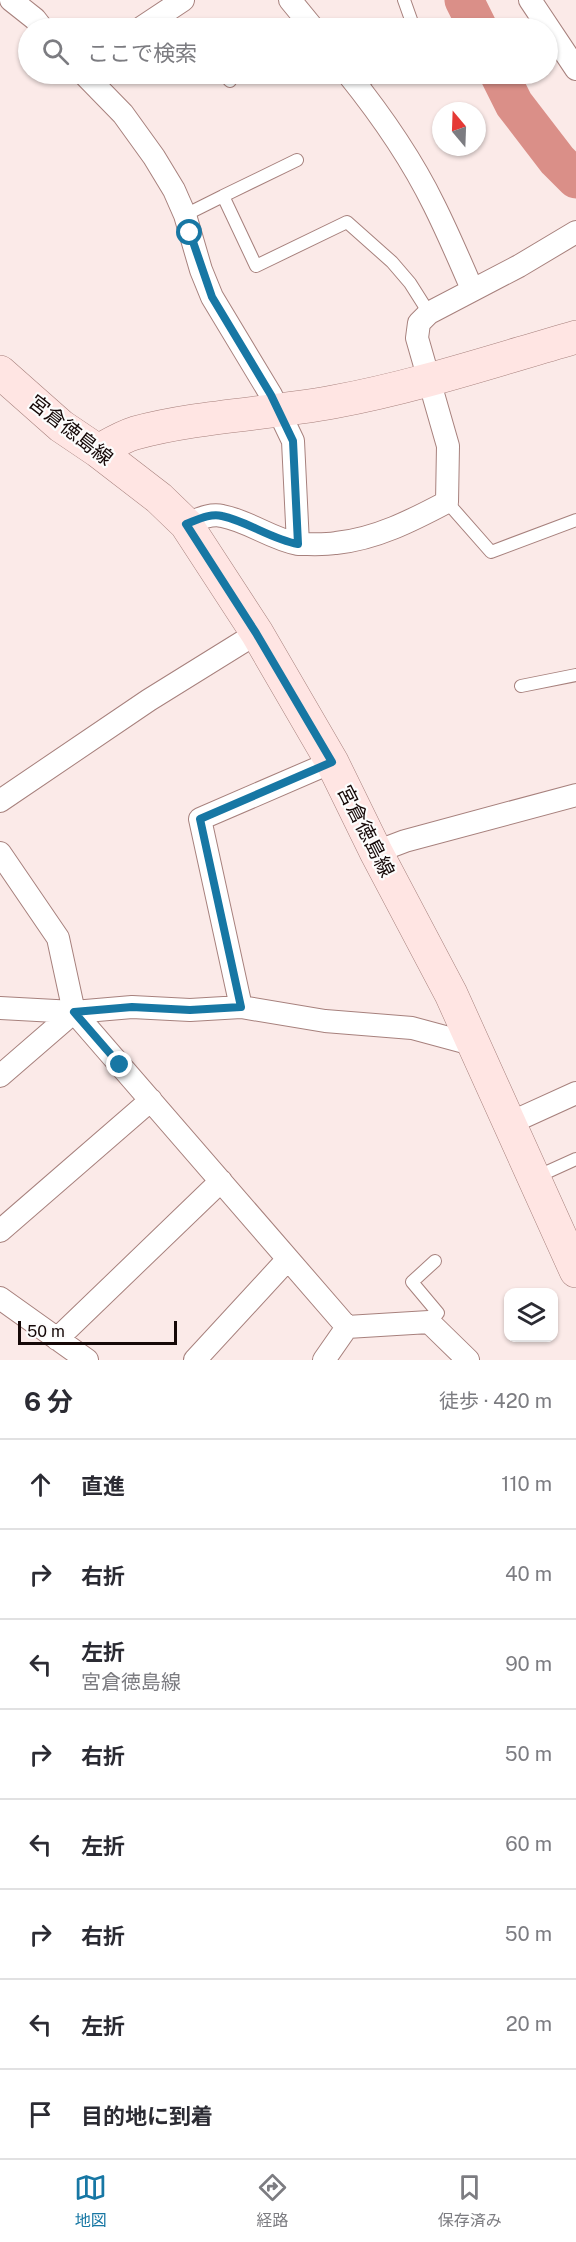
<!DOCTYPE html>
<html lang="ja">
<meta charset="utf-8">
<style>
body{margin:0;font-family:"Public Sans","Noto Sans JP",sans-serif;background:#f2f2f3;color:#2b2b33}
.controls{position:absolute;right:18px;bottom:18px;display:grid;overflow:hidden;border-radius:12px;box-shadow:0 2px 4px #0004}
.controls button{width:54px;height:54px;display:grid;place-items:center;padding:0;border:0;border-bottom:2px solid #e1e1e2;background:#fff;color:#2b2b33;font:30px sans-serif}
.compass{position:absolute;left:432px;top:102px;width:54px;height:54px;border-radius:50%;background:#fff;box-shadow:0 2px 4px #0004;rotate:341deg}
.scale{position:absolute;left:18px;bottom:15px;width:159px;box-sizing:border-box;padding-left:6px;border:3px solid #150807;border-top:0;font-size:16px;line-height:21px;white-space:nowrap;color:#150807;-webkit-text-stroke:4px #fcfcfc;paint-order:stroke}
.stop{position:absolute;width:18px;height:18px;margin:-14px;border:4px solid #1777a4;border-radius:50%;background:#fff}
.stop.end{background:#1777a4;border-color:#fff;box-shadow:0 2px 6px #0008}
.list{margin:0;padding:0;list-style:none}
h2{display:flex;justify-content:space-between;align-items:center;height:78px;margin:0;padding:0 24px;font-size:26px}
h2 small{font-size:20px;font-weight:400;color:#7c7c81}
.list li{display:grid;grid-template-columns:39px 1fr auto;gap:18px;align-items:center;box-sizing:border-box;height:90px;padding:0 24px;border-top:2px solid #e1e1e2}
.list b{display:block;font-size:22px;white-space:nowrap}
.list p{margin:0;font-size:20px;white-space:nowrap;color:#7c7c81}
.list em{font-size:20px;font-style:normal;color:#7c7c81}
.icon{flex:none;width:33px;height:33px;fill:none;stroke:currentColor;stroke-width:2;stroke-linecap:round;stroke-linejoin:round}
.map{position:relative;flex:none;width:576px;height:1360px;overflow:hidden}
.search{position:absolute;background:#fff;box-shadow:0 2px 4px #0004;left:18px;right:18px;top:18px;height:66px;display:flex;align-items:center;gap:15px;box-sizing:border-box;padding:0 21px;border-radius:33px;color:#7c7c81;font-size:22px}
.sheet{height:798px;background:#fff}
nav{display:flex;justify-content:space-around;align-items:center;box-sizing:border-box;height:84px;border-top:2px solid #e1e1e2;background:#fff;font-size:16px;color:#7c7c81}
nav a{display:grid;justify-items:center;gap:3px}
nav .on{color:#1777a4}
.map>svg:first-child{display:block}
</style>
<div class="map">
<svg width="576" height="1360" viewBox="0 0 576 1360">
<rect width="100%" height="100%" fill="#fbeae8"/>
<g fill="none" stroke-linecap="round" stroke-linejoin="round">
<path stroke="#da8f88" stroke-width="39" d="M464,0l14,28
M499,74l15,30 43,56 19,19"/>
<g stroke="#a7817d" stroke-width="14">
<path id="lane" d="M404,0l10,28
M163,14l14,14
M223,74l7,7
M357,85l19,-11
M223,196l74,-36
M185,215l38,-19 33,70 91,-44 45,40 18,21 19,30
M447,502l44,50 85,-32
M521,686l55,-11
M534,1178l42,-19
M429,1322l9,-9 -26,-31 23,-21"/>
</g>
<g stroke="#a7817d" stroke-width="24">
<path id="street" d="M11,0l24,19 7,9
M290,0l23,28
M530,0l46,69
M141,28l42,-28
M84,74l39,40 31,43 20,33 11,25 16,55 11,27 59,98 22,46 5,103c-27,-5 -49,-23 -76,-28 -12,-3 -25,4 -36,8
M348,74c33,41 63,84 86,131 14,28 26,56 38,84
M298,544c13,0 26,1 38,-1 40,-4 77,-23 111,-41l1,-56 -31,-108 2,-15 10,-10 90,-47 57,-34
M0,801l149,-101 108,-67
M376,852l29,-11 171,-46
M0,853l58,85 16,74 273,315 82,-5 39,38
M241,1007l-41,-188 132,-57
M0,1008l74,4 58,-5 58,3 51,-3 84,14 87,7 63,17
M0,1076l74,-64
M510,1123l66,-30
M0,1231l151,-131
M0,1298l87,62
M57,1339l164,-158
M195,1360l93,-101
M324,1360l23,-33"/>
</g>
<g stroke="#a7817d" stroke-width="34">
<path id="secondary" d="M0,372l61,54 37,25 61,47 27,26 71,109 75,129 44,90 75,142 125,277
M98,451c11,-6 24,-14 37,-18 62,-17 134,-19 198,-31 82,-15 163,-42 243,-65"/>
</g>
<use href="#lane" stroke="#fff" stroke-width="12"/>
<use href="#street" stroke="#fff" stroke-width="22"/>
<use href="#secondary" stroke="#ffe5e3" stroke-width="33"/>
</g>
<g fill="none" stroke-linecap="round" stroke-linejoin="round">
<path stroke="#1777a4" stroke-width="8" d="M120,1065l-46,-53 58,-5 58,3 51,-3 -41,-188 132,-57 -76,-129 -70,-109c11,-4 24,-11 36,-8 27,6 49,23 76,28l-5,-103 -22,-46 -59,-98 -22,-64"/>
</g>
<g text-anchor="middle" dominant-baseline="central" stroke-width="4.5" stroke-linejoin="round" paint-order="stroke">
<g font-size="20" fill="#150807" stroke="#fcfcfc">
<text transform="translate(71 430) rotate(38)">宮倉徳島線</text>
<text transform="translate(366 831) rotate(63)">宮倉徳島線</text>
</g>
</g>
</svg>
<div class="controls">
<button><svg class="icon" aria-label="layers" viewBox="0 0 24 24"><path d="M12 4l9 5-9 5-9-5zM3 14l9 5 9-5"/></svg></button>
</div>
<svg class="compass" viewBox="-18 -18 36 36"><path d="M0-13l5 13h-10z" fill="#e53935"/><path d="M0 13l5-13h-10z" fill="#7c7c81"/></svg>
<div class="scale">50 m</div>
<div class="stop" style="left:190px;top:233px"></div>
<div class="stop end" style="left:120px;top:1065px"></div>
<div class="search"><svg class="icon" aria-label="search" viewBox="0 0 24 24"><circle cx="10" cy="10" r="6"/><path d="M15 15l6 6"/></svg>ここで検索</div>
</div>
<section class="sheet">
<h2>6 分<small>徒歩 · 420 m</small></h2>
<ul class="list">
<li><svg class="icon" aria-label="ahead" viewBox="0 0 24 24"><path d="M12 20V5M6 11l6-6 6 6"/></svg><div><b>直進</b></div><em>110 m</em></li>
<li><svg class="icon" aria-label="right" viewBox="0 0 24 24"><path d="M7 20v-9h11M14 6l5 5-5 5"/></svg><div><b>右折</b></div><em>40 m</em></li>
<li><svg class="icon" aria-label="left" viewBox="0 0 24 24"><path d="M17 20v-9H6M10 6l-5 5 5 5"/></svg><div><b>左折</b><p>宮倉徳島線</p></div><em>90 m</em></li>
<li><svg class="icon" aria-label="right" viewBox="0 0 24 24"><path d="M7 20v-9h11M14 6l5 5-5 5"/></svg><div><b>右折</b></div><em>50 m</em></li>
<li><svg class="icon" aria-label="left" viewBox="0 0 24 24"><path d="M17 20v-9H6M10 6l-5 5 5 5"/></svg><div><b>左折</b></div><em>60 m</em></li>
<li><svg class="icon" aria-label="right" viewBox="0 0 24 24"><path d="M7 20v-9h11M14 6l5 5-5 5"/></svg><div><b>右折</b></div><em>50 m</em></li>
<li><svg class="icon" aria-label="left" viewBox="0 0 24 24"><path d="M17 20v-9H6M10 6l-5 5 5 5"/></svg><div><b>左折</b></div><em>20 m</em></li>
<li><svg class="icon" aria-label="arrive" viewBox="0 0 24 24"><path d="M6 21V4h12l-3 4 3 4H6"/></svg><div><b>目的地に到着</b></div></li>
</ul>
</section>
<nav>
<a class="on"><svg class="icon" aria-label="map" viewBox="0 0 24 24"><path d="M3 6l6-2 6 2 6-2v14l-6 2-6-2-6 2zM9 4v14M15 6v14"/></svg>地図</a>
<a><svg class="icon" aria-label="directions" viewBox="0 0 24 24"><path d="M12 3l9 9-9 9-9-9zM9 14v-3h6M13 9l2 2-2 2"/></svg>経路</a>
<a><svg class="icon" aria-label="saved" viewBox="0 0 24 24"><path d="M7 4h10v16l-5-4-5 4z"/></svg>保存済み</a>
</nav>
